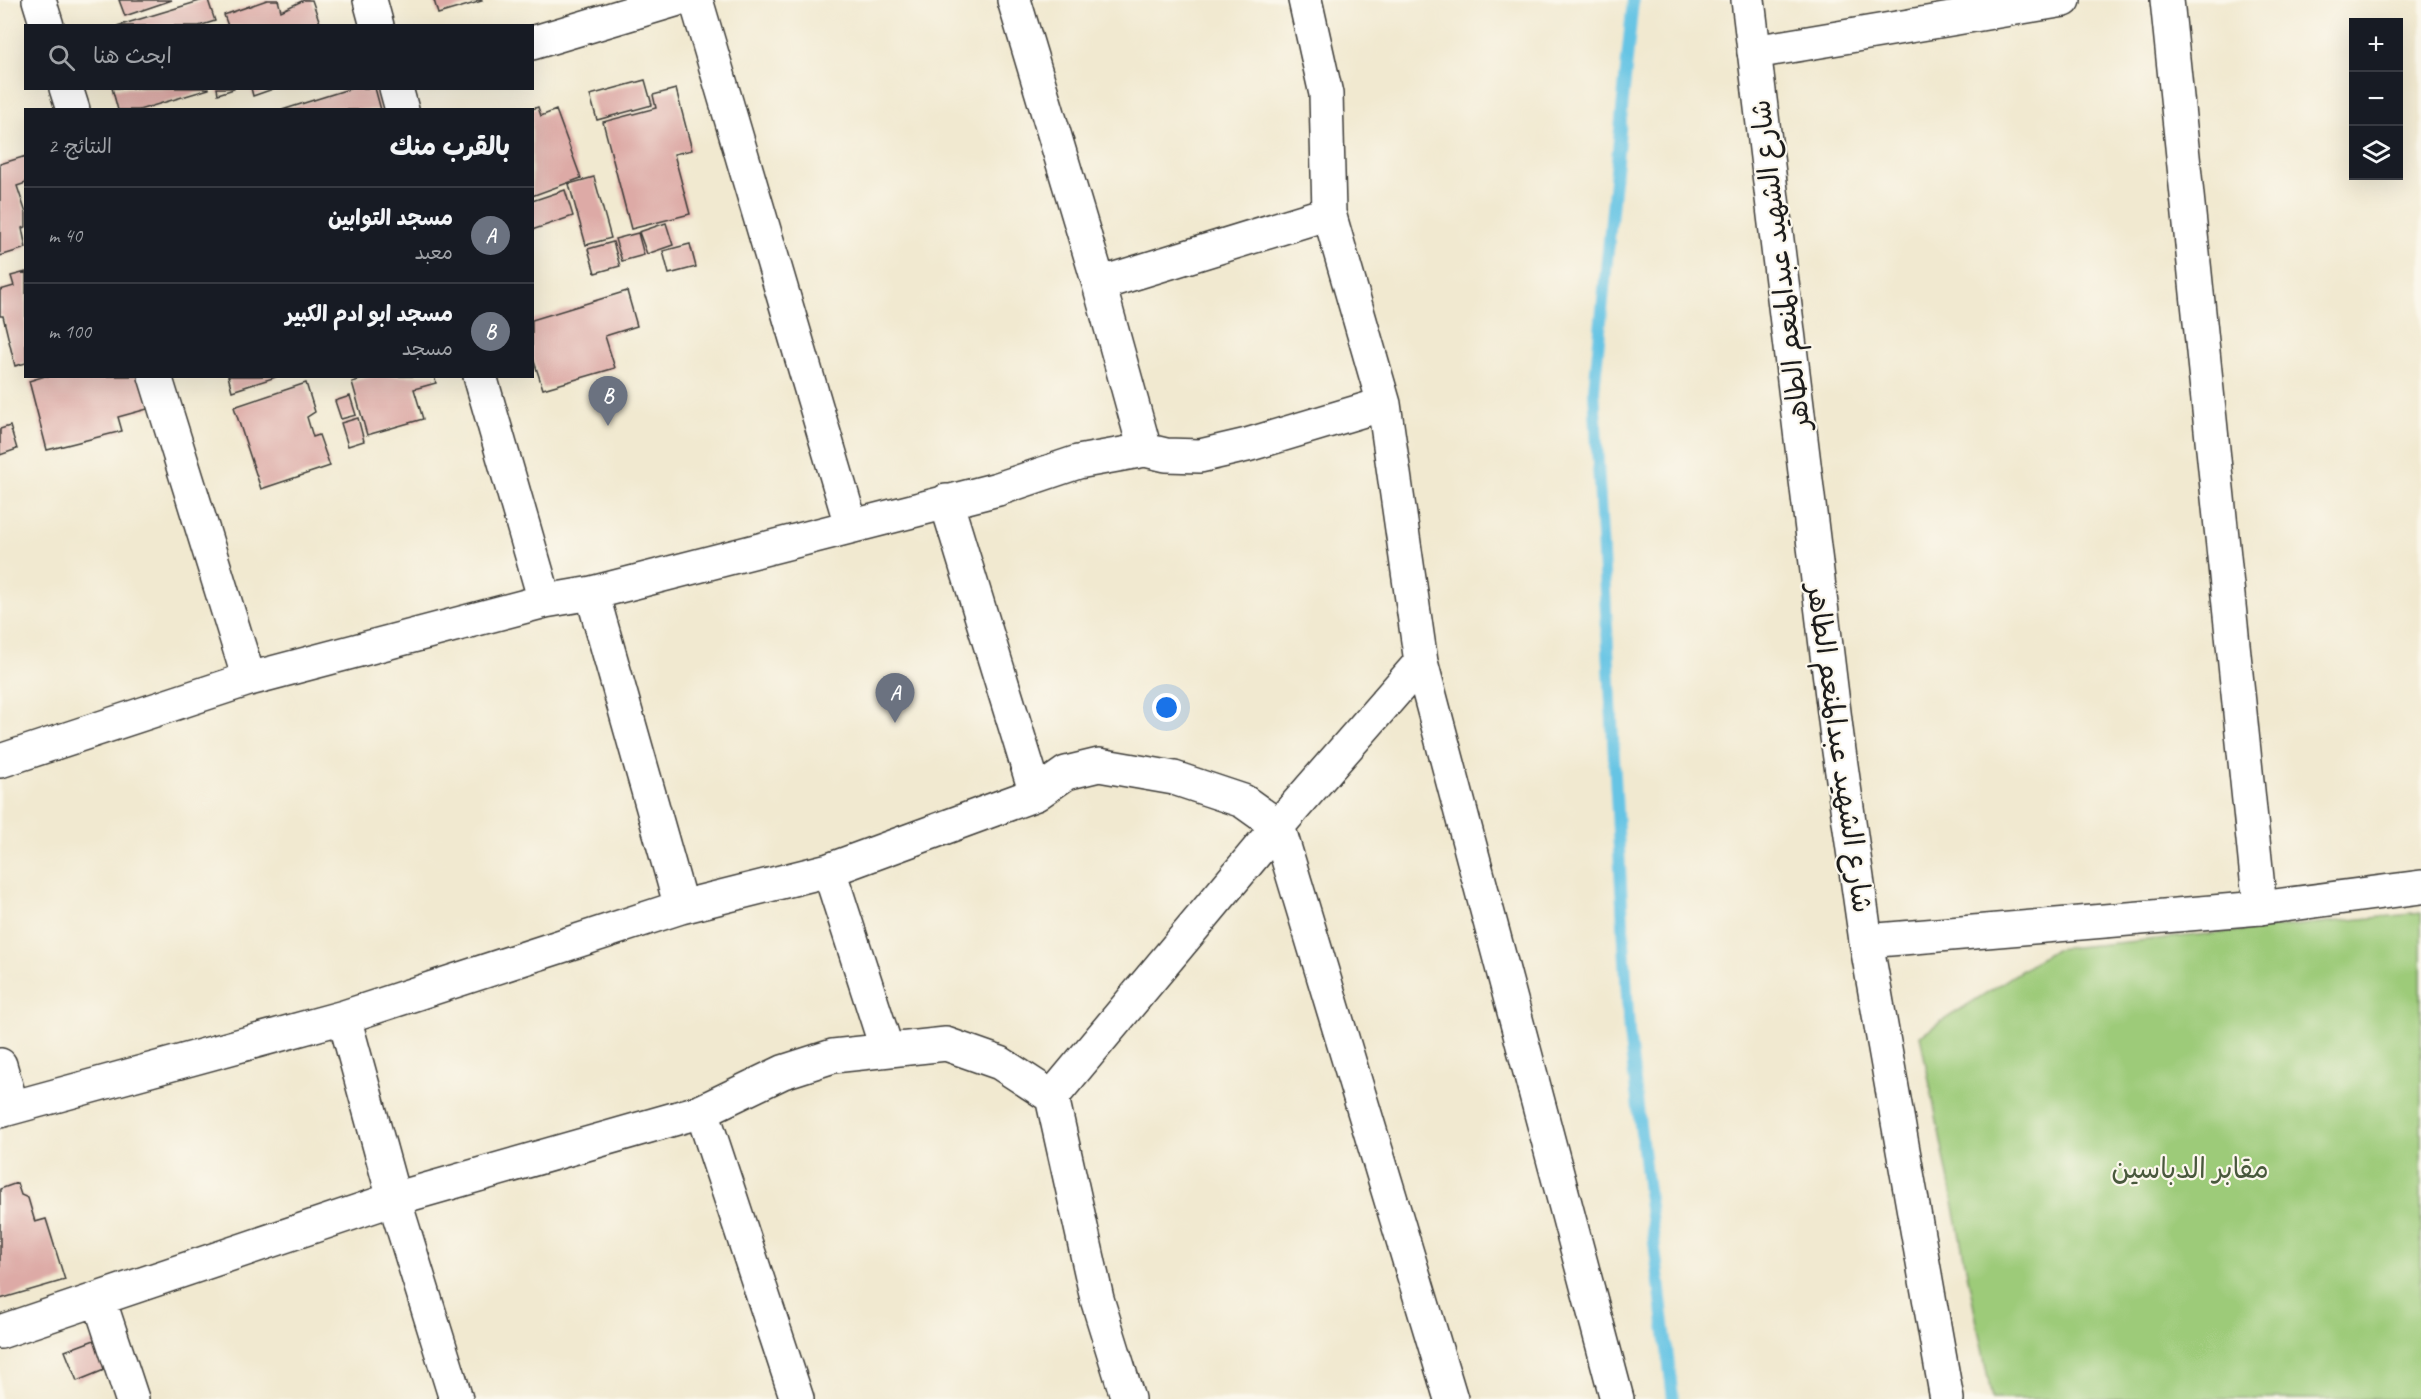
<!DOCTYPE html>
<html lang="ar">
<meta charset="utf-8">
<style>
body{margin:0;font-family:Caveat,"Playpen Sans Arabic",sans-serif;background:#242831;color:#f1f3f6;direction:rtl}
.controls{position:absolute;right:18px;top:18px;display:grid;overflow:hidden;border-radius:0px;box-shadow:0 6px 24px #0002}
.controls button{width:54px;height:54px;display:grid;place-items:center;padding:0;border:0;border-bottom:2px solid #363941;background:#171b24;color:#f1f3f6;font:30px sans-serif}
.you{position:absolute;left:1167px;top:708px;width:21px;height:21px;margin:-15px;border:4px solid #fff;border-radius:50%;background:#1a73e8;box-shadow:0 0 0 9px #1a73e833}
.badge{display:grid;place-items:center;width:39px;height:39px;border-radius:50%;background:#c8321e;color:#fff;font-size:20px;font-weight:700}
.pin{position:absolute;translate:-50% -50px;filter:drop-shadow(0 2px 3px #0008)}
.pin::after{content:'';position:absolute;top:32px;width:21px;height:18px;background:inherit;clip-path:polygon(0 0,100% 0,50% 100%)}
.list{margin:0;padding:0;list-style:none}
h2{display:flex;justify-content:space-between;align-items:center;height:78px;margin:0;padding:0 24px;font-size:26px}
h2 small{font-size:20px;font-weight:400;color:#9ea1a6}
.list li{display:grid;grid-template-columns:39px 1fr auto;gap:18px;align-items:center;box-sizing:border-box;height:96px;padding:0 24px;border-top:2px solid #363941}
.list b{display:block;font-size:22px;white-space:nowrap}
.list p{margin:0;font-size:20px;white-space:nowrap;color:#9ea1a6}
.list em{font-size:20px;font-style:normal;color:#9ea1a6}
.icon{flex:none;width:33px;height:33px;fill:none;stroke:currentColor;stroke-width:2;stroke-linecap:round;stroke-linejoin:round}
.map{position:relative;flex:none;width:2421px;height:1399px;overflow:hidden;direction:ltr}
.search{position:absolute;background:#171b24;box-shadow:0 6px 24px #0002;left:24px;top:24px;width:510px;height:66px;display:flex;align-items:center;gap:15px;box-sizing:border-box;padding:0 21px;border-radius:0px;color:#9ea1a6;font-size:22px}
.panel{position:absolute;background:#171b24;box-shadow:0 6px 24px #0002;left:24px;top:108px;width:510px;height:270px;border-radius:0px;direction:rtl}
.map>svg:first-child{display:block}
</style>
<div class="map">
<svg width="2421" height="1399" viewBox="0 0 2421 1399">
<rect width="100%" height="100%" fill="#fbf7ec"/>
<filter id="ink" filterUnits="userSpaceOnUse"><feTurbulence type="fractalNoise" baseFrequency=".0167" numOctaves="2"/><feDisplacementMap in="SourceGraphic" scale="12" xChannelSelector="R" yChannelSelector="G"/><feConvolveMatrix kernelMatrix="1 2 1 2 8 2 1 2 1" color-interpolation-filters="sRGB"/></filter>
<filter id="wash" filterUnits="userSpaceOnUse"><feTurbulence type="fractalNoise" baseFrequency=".008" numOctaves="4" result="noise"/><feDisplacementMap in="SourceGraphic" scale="24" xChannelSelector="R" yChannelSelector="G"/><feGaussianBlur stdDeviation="1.35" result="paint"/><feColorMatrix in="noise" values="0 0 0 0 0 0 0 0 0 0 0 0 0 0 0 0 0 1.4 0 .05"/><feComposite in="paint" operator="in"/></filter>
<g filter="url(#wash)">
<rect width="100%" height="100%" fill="#f1e9d0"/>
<path fill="#9dcb79" stroke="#5c744a" stroke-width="1.5" d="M2421,913v486h-429l-72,-364 135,-86z"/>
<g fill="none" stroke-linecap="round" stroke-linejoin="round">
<path stroke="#66c4e4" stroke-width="12" d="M1633,0l-39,390 35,643 44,366"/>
</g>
<g id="blocks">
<path fill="#ddaaa6" d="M119,0h53l-47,16z
M203,0h5l7,21 -16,5h-82z
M267,0h11l3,11 23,-11h8l9,26h-93l-4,-11z
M434,0h47l1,1 -44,13z
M645,80l7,25 -55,15 -7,-25z
M112,88h97v1l-70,21h-21z
M217,88h17v1l-16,5z
M251,88h22v1l-20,7z
M352,88h23l6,22h-99z
M676,89l16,61 -18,4 16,60 -59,15 -28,-107 53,-14 -3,-13z
M538,107l3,9 15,-6 25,68 -49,18v-87z
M26,156v27l-9,3 9,27v14l-4,1 4,20 -26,8v-92z
M594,177l17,61 -25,7 -17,-61z
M565,190l8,26 -41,14v-29z
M666,223l7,22 -26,9 -8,-22z
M638,233l6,22 -22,6 -7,-22z
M613,242l7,24 -25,7 -7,-24z
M690,244l6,23 -27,7 -6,-23z
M26,272v91l-11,3 -12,-50h-3v-26l14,-4 -3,-10z
M627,291l10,35 -32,10 10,32 -72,21 -11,-34v-35z
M45,376h97l9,32 -33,9 4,14 -75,19 -18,-69z
M228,376h48v1l-44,14z
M372,376h62l2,7 -22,6 9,30 -56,16 -15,-53z
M306,383l9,29 -8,5 6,20 6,-2 11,31 -69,23 -27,-82z
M350,396l6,19 -15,4 -6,-18z
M358,418l6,23 -16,5 -7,-23z
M10,426l7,23 -17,6v-26z
M17,1183l4,12 7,3 7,24 11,-3 19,61 -65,19v-110z
M97,1339l12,29 -32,13 -12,-30z"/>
</g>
</g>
<g filter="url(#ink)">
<use href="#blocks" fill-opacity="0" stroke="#3c3b37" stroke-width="1.5"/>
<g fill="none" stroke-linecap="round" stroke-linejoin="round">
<g stroke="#3c3b37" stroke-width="36">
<path id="minor" d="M39,0l8,26
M370,0l7,26
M696,0l155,525
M1305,0l21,94 3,119 55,191 37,258 196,737
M2167,0l93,908
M532,43l143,-43
M1754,52l310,-52
M66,88l7,22
M396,88l6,22
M1099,284l230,-71
M155,376l94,303
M480,376l65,225
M1145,450l21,5 34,1 47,-11 137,-41
M946,501l90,293
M592,593l89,314
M0,761l249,-82 296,-78 47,-8 406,-104 80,-27 67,-12 -46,-166 -85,-284
M1278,826l173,573
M829,870l58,180
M1866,941l81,458
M344,1017l50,182 62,200
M0,1065l12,42
M0,1111l344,-94 337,-110 148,-37 207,-76 30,-21 33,-8 75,13 69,23 35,25 143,-164
M702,1111l95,288
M99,1299l33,100
M0,1332l394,-133 308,-88 81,-39 50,-16 113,-12 54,19 52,34
M1128,1399l-31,-100 -45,-202 226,-271"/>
</g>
<g stroke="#3c3b37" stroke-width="36">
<path id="tertiary" d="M1748,0l89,737 29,204 394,-33 161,-21"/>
</g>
<use href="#minor" stroke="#fff" stroke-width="33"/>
<use href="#tertiary" stroke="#fff" stroke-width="33"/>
</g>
</g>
<g text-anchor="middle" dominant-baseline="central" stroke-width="4.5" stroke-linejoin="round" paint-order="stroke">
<g font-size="28" fill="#1c1c1c" stroke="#fbf7ec">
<text transform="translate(1780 265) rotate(-97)">شارع الشهيد عبدالمنعم الطاهر</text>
<text transform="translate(1840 748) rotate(82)">شارع الشهيد عبدالمنعم الطاهر</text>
</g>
<g font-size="28" fill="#49593d" stroke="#fbf7ec">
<text x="2190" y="1168">مقابر الدباسين</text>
</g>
</g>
</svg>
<div class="controls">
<button>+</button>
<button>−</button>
<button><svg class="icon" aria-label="layers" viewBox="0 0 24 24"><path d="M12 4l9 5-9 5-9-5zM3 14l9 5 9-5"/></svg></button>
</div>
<div class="you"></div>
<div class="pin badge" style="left:895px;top:723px;background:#6b7280">A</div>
<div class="pin badge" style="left:608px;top:426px;background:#6b7280">B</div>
<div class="search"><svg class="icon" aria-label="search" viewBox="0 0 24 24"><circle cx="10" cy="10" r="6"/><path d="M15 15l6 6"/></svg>ابحث هنا</div>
<section class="panel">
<h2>بالقرب منك<small>النتائج: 2</small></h2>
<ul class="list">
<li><span class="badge" style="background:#6b7280">A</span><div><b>مسجد التوابين</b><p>معبد</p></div><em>40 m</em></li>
<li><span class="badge" style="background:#6b7280">B</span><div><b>مسجد ابو ادم الكبير</b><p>مسجد</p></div><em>100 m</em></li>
</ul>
</section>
</div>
